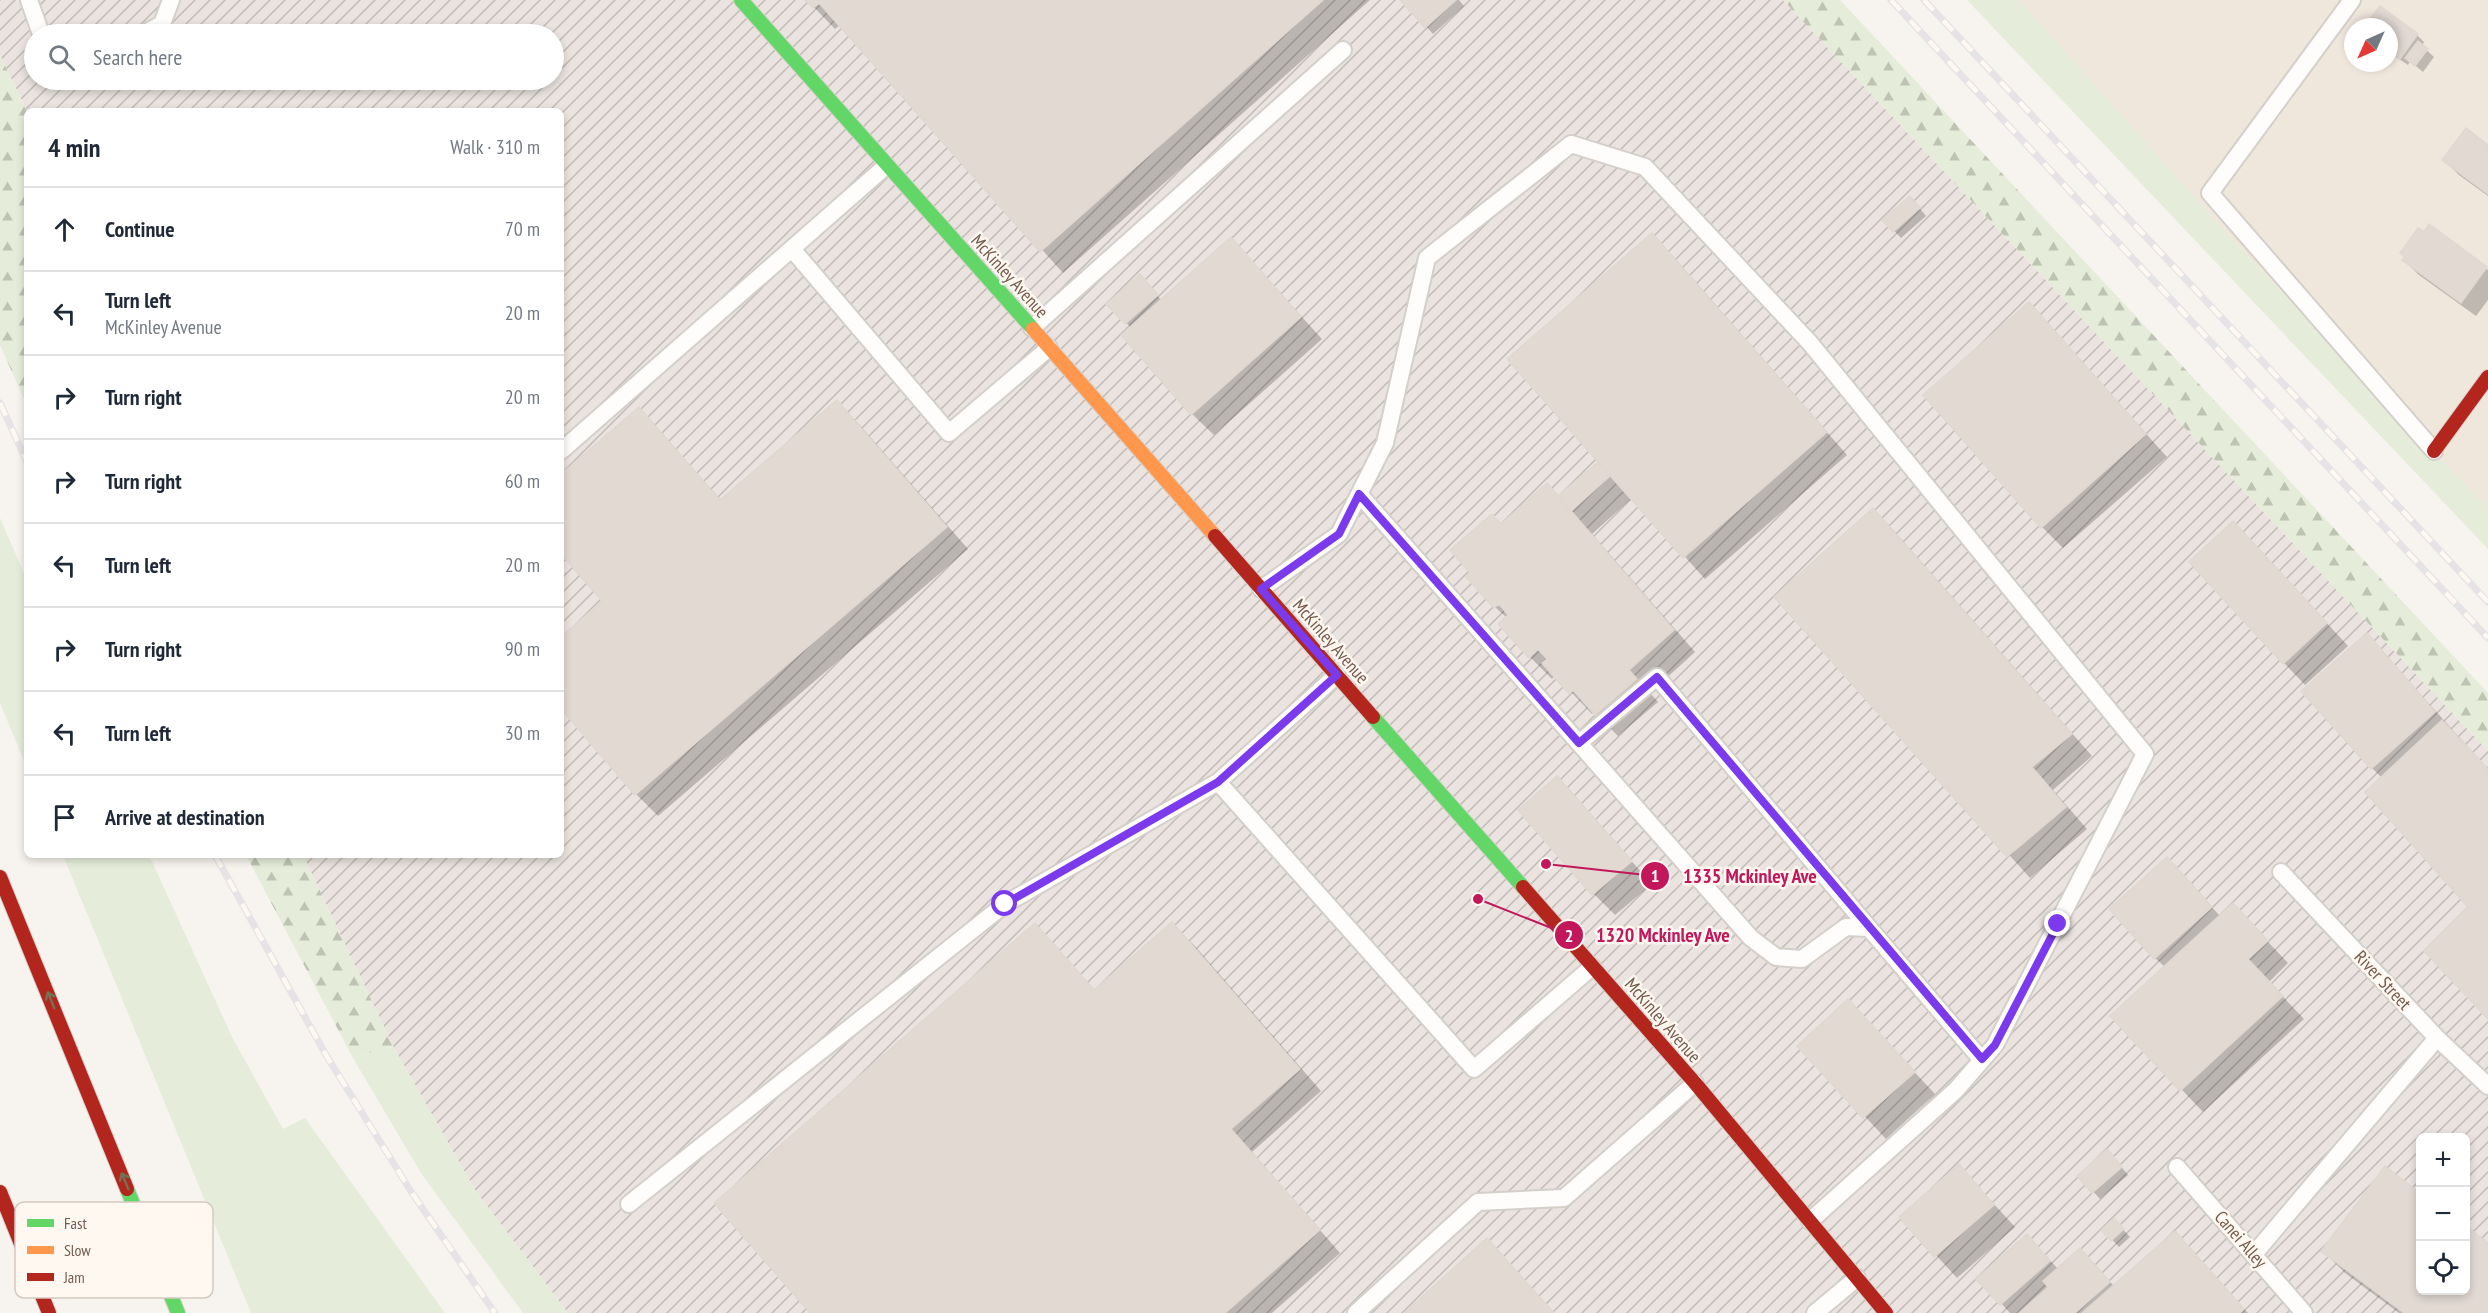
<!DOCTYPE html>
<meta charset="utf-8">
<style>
body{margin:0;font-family:"PT Sans Narrow",sans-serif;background:#f2f2f3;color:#1f2937}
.controls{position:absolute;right:18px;bottom:18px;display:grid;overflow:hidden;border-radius:9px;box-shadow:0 3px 9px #0003}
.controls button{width:54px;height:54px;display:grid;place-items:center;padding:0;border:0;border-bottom:2px solid #e0e1e3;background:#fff;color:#1f2937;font:30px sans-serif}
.compass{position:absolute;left:2344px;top:18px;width:54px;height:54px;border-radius:50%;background:#fff;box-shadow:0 3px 9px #0003;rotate:225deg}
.stop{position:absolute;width:18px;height:18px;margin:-14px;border:4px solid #7c3aed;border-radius:50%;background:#fff}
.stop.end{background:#7c3aed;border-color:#fff;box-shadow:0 2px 6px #0008}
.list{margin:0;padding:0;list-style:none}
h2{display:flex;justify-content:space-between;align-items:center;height:78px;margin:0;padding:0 24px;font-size:26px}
h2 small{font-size:20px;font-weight:400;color:#747a83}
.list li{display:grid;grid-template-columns:39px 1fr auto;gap:18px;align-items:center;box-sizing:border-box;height:84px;padding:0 24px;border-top:2px solid #e0e1e3}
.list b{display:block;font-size:22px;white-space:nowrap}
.list p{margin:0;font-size:20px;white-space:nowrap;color:#747a83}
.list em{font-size:20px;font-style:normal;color:#747a83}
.icon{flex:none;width:33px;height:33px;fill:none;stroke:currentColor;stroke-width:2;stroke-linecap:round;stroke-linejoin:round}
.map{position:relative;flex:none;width:2488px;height:1313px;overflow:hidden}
.search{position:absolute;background:#fff;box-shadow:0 3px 9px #0003;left:24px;top:24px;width:540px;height:66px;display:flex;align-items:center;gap:15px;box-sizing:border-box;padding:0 21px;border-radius:33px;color:#747a83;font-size:22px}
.panel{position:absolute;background:#fff;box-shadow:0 3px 9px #0003;left:24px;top:108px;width:540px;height:750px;border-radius:9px}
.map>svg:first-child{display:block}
</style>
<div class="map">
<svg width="2488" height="1313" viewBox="0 0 2488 1313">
<defs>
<pattern id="industrial-furrows" width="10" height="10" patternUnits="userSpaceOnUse" patternTransform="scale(1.5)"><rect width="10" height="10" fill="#eae3df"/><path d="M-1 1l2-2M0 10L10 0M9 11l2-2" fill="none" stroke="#c2bbb7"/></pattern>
<pattern id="forest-firs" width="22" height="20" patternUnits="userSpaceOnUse" patternTransform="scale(1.5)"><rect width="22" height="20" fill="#e5edda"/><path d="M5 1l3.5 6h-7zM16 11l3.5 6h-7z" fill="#bec3b3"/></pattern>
</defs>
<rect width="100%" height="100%" fill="#f7f3ee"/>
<path fill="#efe6dc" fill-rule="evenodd" d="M2019,0h469v509l-260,-274zM2353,27h36v36h-36z"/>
<path fill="url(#industrial-furrows)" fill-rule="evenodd" d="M0,0h1783l705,751v562h-1920l-93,-123 -82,-144 -90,-191h258v-744h-534l-27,-56zM34,34h520v46h-520zM2420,1138h46v152h-46z"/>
<path fill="#e5edda" d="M1967,0h52l209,235 260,274v40z
M0,518l27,62v188l-27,-65z
M63,855h86l83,182 51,92 22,-11 140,195h-194z
M393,1046l82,144 93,123h-45l-102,-140 -68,-115z"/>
<path fill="url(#forest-firs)" d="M1783,0h57l648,693v58z
M0,55l27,56v295l-27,-61z
M246,855h57l90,191 -40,12z"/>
<path fill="#0003" d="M807,0h563l-307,273 -223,-248 -5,4z
M1402,0h57l5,6 -31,28z
M2381,8l36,27 7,7 -2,4 12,11 -11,15 -13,-11 -2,4 -19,-13v-25h-23z
M2488,146v50l-29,-21 -15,-15z
M1917,205l9,11 -25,22 -17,-18z
M2430,226l58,44v30l-12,16 -57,-41 -15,-15z
M1652,235l21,21 174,199 -142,124 -73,-81 -40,36 103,118 -45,41 8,9 -40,34 -24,-24 -2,2 -37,-39 -3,4 -22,-22 -23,-39 -12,-11 7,-81 57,-28 41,-36z
M1231,239l91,100 -108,96 -22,-21 -61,-86 -22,-24 38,-21 15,18z
M2029,304l138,153 -104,91 -21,-21z
M837,402l21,21 110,126 -310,267 -22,-22 -75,-87v-68l43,-37 -43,-51v-75l78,-67 83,92z
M1873,510l22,22 197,224 -39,34 34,39 -57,49 -254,-281z
M2255,545l93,101 -43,39 -21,-22z
M2367,635l121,134v248l-18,-110 -88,-129 -10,-10z
M1557,778l95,106 -37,31 -21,-21z
M2167,859l53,57 34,11 34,36 -19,19 35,37 -101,93 -91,-96 53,-49 -10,-9z
M1172,924l22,21 127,146 -69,61 88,101 -68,60h-460l223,-388 60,66z
M1848,1001l87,93 -49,45 -87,-93z
M2114,1158l14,17 -28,24 -21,-23z
M1959,1166l56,61 -58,51 -56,-61z
M2385,1168l35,27v95h46v-62l22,17v68h-89l-54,-40 -22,-22z
M2114,1220l16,17 -11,10 -16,-17z
M2175,1233l73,80h-238l-31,-34 48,-43 31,33 22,-19 34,36z"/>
<path fill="#e2d9d3" stroke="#e0d7d1" stroke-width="1.5" d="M805,0h518l-283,252 -221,-249 -6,5z
M1400,0h56l-31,28z
M2380,6l38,28 -18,25 -11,-9v-23h-25z
M2418,41l10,8 -13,17 -10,-8z
M2466,128l22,17v49l-46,-34z
M1910,196l10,12 -27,24 -11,-12z
M2429,224l58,43 -26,36 -59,-43 3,-3 -5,-4 18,-25 6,4z
M1652,233l175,199 -144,126 -176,-199z
M1231,237l70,80 -110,98 -70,-80z
M1140,274l18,21 -33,29 -19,-20z
M2029,302l117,132 -105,94 -118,-133z
M837,400l110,127 -312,268 -74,-86v-72l41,-36 -41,-47v-80l78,-67 81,93z
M1598,462l12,14 -39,35 -13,-15z
M1547,483l127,147 -45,40 8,9 -42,36 -22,-25 -4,4 -27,-31 5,-4 -9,-10 -9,9 -31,-34 10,-9 -9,-11 -5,4 -28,-31 4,-4 -20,-23 42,-36 9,10z
M1873,508l199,226 -40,33 34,40 -59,50 -233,-260z
M2233,521l94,102 -44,41 -94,-102z
M2367,633l68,79 -64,57 -70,-78z
M2442,720l46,49v250l-64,-68 44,-44 -103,-115z
M1557,776l75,85 -40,34 -74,-85z
M2167,857l45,50 -58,52 -45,-50z
M2233,903l35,38 -20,18 35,37 -103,95 -70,-75z
M1172,922l128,147 -69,60 89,101 -95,83h-415l-96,-110 321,-280 59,67z
M1848,999l67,73 -52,46 -66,-72z
M2107,1149l15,18 -30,26 -15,-17z
M1959,1164l35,41 -60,52 -35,-40z
M2385,1166l35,27v97h46v-64l22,17v70h-84l-83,-62z
M2114,1218l10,11 -13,12 -10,-11z
M2175,1231l69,78 -4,4h-158z
M2027,1234l23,27 -50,44 -24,-26z
M1487,1238l67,75h-150z
M2080,1248l30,34 -35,31h-56l29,-26 -5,-6z"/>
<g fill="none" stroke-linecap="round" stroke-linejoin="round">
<g stroke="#d5cfc9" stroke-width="20">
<path id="lane" d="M29,0l12,34
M2352,0l-142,193 224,258
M143,34l19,-10 9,-24
M792,249l157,184 100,-85
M1032,328l311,-278
M561,451l325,-285
M1359,494l392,444 25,19 26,2 44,-32 23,1 113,132
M1261,589l78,-55 46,-91 42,-185 144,-114 74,23 165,176 335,411 -150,291 -39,45 -146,131
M1337,675l-119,107 256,287 118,-102
M1579,743l78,-66 212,251
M2281,872l156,166 51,48
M2177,1167l127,146
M629,1204l376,-300 213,-122
M2254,1254l183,-216
M1356,1313l122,-111 86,-4 131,-115
M1815,1313l42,-35"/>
</g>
<g stroke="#d7d0ca" stroke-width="16">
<path id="fast" d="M741,0l292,329
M1373,717l150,170
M127,1189l51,124"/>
</g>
<g stroke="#d7d0ca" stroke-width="16">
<path id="slow" d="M1033,329l182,207"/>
</g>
<g stroke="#d7d0ca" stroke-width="16">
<path id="jam" d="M2434,451l54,-74
M1215,536l158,181
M0,877l127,312
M1523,887l172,196 191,230
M0,1192l49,121"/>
</g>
<use href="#lane" stroke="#fefdfc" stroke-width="16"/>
<use href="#fast" stroke="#63d668" stroke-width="14"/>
<use href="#slow" stroke="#ff974d" stroke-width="14"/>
<use href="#jam" stroke="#b3261e" stroke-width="14"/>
<g stroke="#e5e3e6" stroke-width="7">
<path id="rail" d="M1891,0l597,638
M1924,0l564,602
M0,403l27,59
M215,855l111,200 86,138 83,120"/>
</g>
<use href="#rail" stroke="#fef8f1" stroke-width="4.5" stroke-dasharray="14" stroke-linecap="butt"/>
</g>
<defs><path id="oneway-shaft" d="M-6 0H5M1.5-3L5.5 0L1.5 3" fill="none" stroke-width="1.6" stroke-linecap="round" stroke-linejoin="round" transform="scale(1.5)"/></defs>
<g stroke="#717454">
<use href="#oneway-shaft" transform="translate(51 1000) rotate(-112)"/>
<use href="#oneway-shaft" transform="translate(125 1181) rotate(-112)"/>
</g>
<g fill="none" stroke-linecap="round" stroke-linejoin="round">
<path stroke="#7c3aed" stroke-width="8" d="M1005,904l213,-122 119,-107 -76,-86 78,-55 20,-40 220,249 78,-66 325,382 13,-14 63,-121"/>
</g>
<g text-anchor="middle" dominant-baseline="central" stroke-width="5" stroke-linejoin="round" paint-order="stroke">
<g font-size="18" fill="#755b4f" stroke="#fef8f1">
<text transform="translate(1010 276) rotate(48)">McKinley Avenue</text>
<text transform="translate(1331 641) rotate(49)">McKinley Avenue</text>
<text transform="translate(2383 980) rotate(47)">River Street</text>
<text transform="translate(1663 1020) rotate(49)">McKinley Avenue</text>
<text transform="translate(2241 1239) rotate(49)">Canei Alley</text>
</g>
</g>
<rect x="15" y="1202" width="198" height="96" rx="9" fill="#fef8f1" stroke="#d5c9c0" stroke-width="1.5"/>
<rect x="27" y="1219" width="27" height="8" fill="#63d668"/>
<rect x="27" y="1246" width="27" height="8" fill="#ff974d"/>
<rect x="27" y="1273" width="27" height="8" fill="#b3261e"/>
<g font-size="16" fill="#755b4f">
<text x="64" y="1229">Fast</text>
<text x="64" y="1256">Slow</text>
<text x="64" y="1283">Jam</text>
</g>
<path fill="none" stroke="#c2185b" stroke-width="2" d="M1546 864L1655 876M1478 899L1569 935"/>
<g fill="#c2185b" stroke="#fef8f1" stroke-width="2">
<circle cx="1546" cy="864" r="6"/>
<circle cx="1478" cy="899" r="6"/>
<circle cx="1655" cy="876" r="15"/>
<circle cx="1569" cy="935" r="15"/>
</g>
<g font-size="18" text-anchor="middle" font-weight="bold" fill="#fff">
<text x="1655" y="882">1</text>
<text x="1569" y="942">2</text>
</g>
<g font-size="20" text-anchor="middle" font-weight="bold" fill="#c2185b" stroke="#fef8f1" stroke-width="5" stroke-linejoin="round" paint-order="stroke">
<text x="1750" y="883">1335 Mckinley Ave</text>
<text x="1663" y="942">1320 Mckinley Ave</text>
</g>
</svg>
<div class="controls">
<button>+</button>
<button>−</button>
<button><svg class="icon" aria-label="locate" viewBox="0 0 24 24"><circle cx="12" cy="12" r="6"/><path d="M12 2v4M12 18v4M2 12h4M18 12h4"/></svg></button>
</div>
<svg class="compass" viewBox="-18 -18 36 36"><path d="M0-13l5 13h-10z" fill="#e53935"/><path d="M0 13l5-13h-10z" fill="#747a83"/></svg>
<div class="stop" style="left:1005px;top:904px"></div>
<div class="stop end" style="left:2058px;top:924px"></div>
<div class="search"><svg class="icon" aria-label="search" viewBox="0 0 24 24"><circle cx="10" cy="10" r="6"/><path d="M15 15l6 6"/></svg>Search here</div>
<section class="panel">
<h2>4 min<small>Walk · 310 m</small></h2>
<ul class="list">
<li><svg class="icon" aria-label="ahead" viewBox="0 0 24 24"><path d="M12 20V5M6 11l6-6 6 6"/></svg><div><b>Continue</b></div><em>70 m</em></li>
<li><svg class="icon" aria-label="left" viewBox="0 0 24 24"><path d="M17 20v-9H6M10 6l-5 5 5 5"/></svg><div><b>Turn left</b><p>McKinley Avenue</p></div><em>20 m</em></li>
<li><svg class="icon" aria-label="right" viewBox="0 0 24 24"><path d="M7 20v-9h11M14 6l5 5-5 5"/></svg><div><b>Turn right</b></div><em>20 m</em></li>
<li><svg class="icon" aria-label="right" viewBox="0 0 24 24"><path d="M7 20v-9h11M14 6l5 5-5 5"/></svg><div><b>Turn right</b></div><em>60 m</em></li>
<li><svg class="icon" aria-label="left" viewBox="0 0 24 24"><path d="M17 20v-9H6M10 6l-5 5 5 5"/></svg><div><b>Turn left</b></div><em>20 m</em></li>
<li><svg class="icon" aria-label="right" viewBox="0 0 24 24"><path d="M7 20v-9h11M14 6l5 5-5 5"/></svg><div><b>Turn right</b></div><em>90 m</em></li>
<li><svg class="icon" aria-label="left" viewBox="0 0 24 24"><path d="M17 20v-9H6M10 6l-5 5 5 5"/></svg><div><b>Turn left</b></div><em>30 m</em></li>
<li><svg class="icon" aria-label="arrive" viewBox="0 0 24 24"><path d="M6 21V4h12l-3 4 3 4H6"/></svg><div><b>Arrive at destination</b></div></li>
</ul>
</section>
</div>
